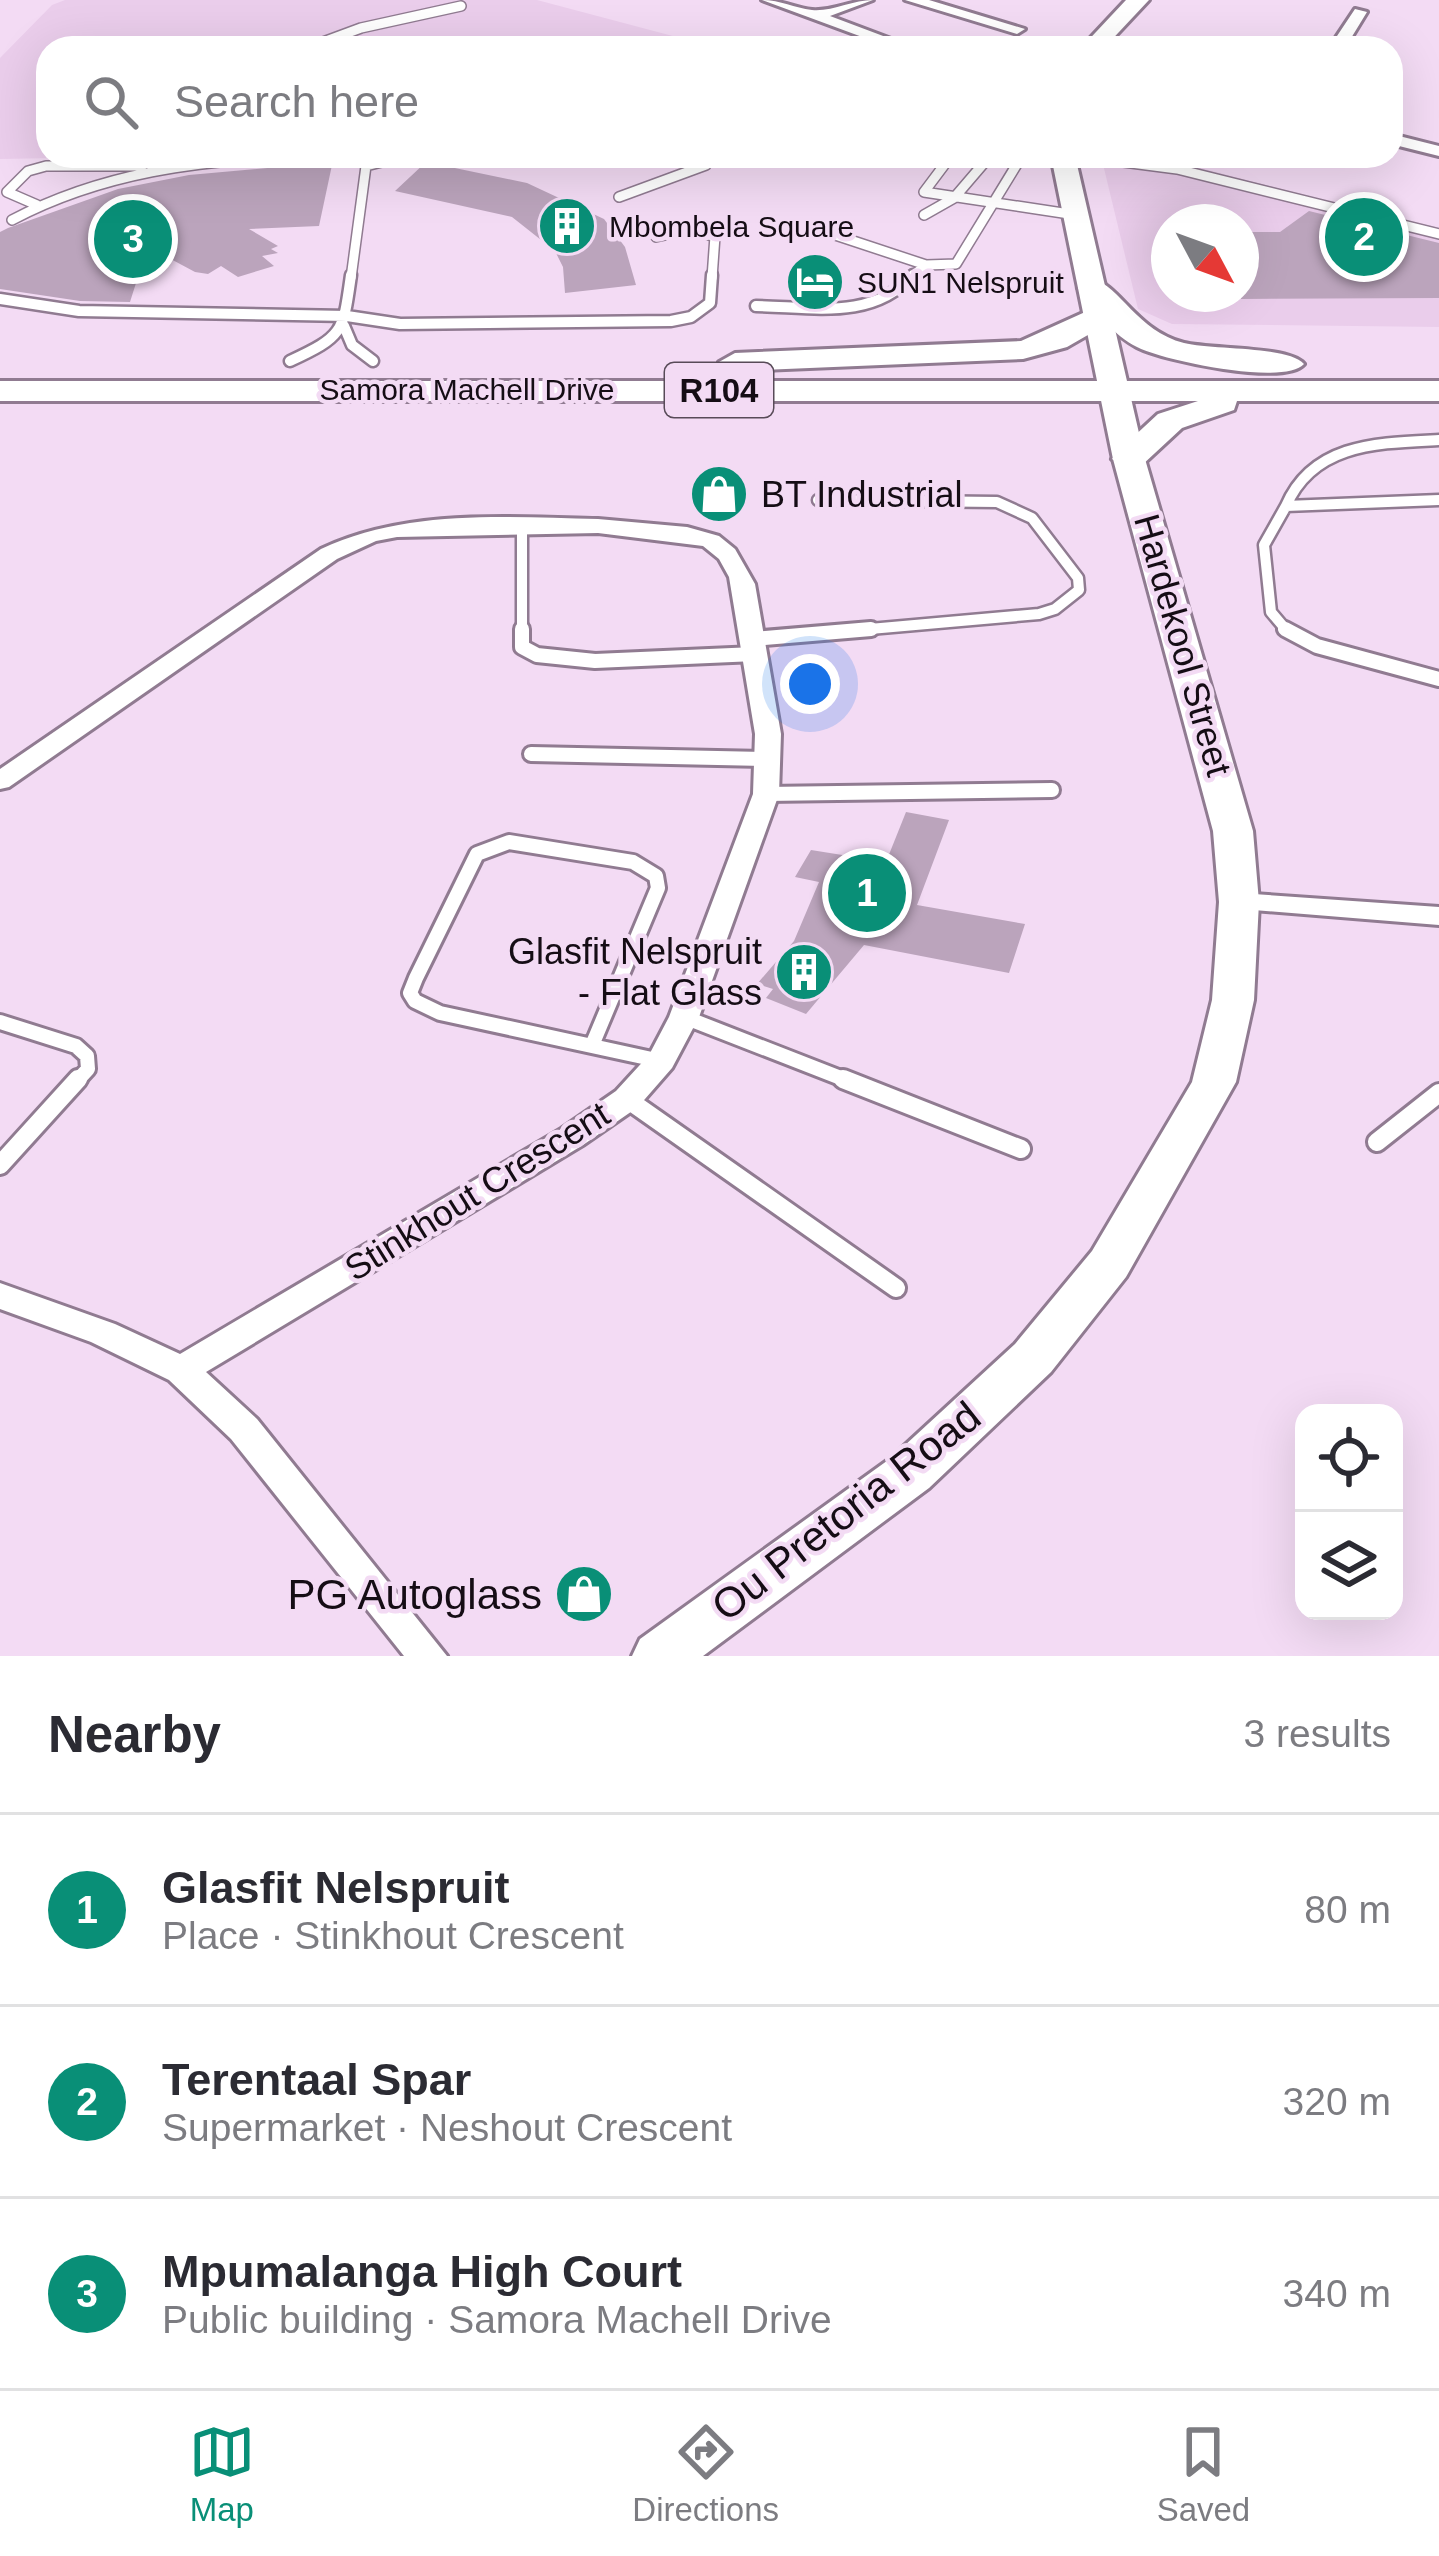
<!DOCTYPE html>
<meta charset="utf-8">
<style>
body{margin:0;font-family:Helvetica,sans-serif;background:#f2f2f3;color:#2b2b33}
.controls{position:absolute;right:36px;bottom:36px;display:grid;overflow:hidden;border-radius:24px;box-shadow:0 12px 48px #0002}
.controls button{width:108px;height:108px;display:grid;place-items:center;padding:0;border:0;border-bottom:3px solid #e1e1e2;background:#fff;color:#2b2b33;font:60px sans-serif}
.compass{position:absolute;left:1151px;top:204px;width:108px;height:108px;border-radius:50%;background:#fff;box-shadow:0 12px 48px #0002;rotate:131deg}
.you{position:absolute;left:810px;top:684px;width:42px;height:42px;margin:-30px;border:9px solid #fff;border-radius:50%;background:#1a73e8;box-shadow:0 0 0 18px #1a73e833}
.badge{display:grid;place-items:center;width:78px;height:78px;border-radius:50%;background:#098f77;color:#fff;font-size:39px;font-weight:700}
.pin{position:absolute;translate:-50% -50%;border:6px solid #fff;box-shadow:0 3px 12px #0006}
.list{margin:0;padding:0;list-style:none}
h2{display:flex;justify-content:space-between;align-items:center;height:156px;margin:0;padding:0 48px;font-size:51px}
h2 small{font-size:39px;font-weight:400;color:#7c7c81}
.list li{display:grid;grid-template-columns:78px 1fr auto;gap:36px;align-items:center;box-sizing:border-box;height:192px;padding:0 48px;border-top:3px solid #e1e1e2}
.list b{display:block;font-size:45px;white-space:nowrap}
.list p{margin:0;font-size:39px;white-space:nowrap;color:#7c7c81}
.list em{font-size:39px;font-style:normal;color:#7c7c81}
.icon{flex:none;width:66px;height:66px;fill:none;stroke:currentColor;stroke-width:2;stroke-linecap:round;stroke-linejoin:round}
.map{position:relative;flex:none;width:1439px;height:1656px;overflow:hidden}
.search{position:absolute;background:#fff;box-shadow:0 12px 48px #0002;left:36px;right:36px;top:36px;height:132px;display:flex;align-items:center;gap:30px;box-sizing:border-box;padding:0 42px;border-radius:36px;color:#7c7c81;font-size:45px}
.sheet{height:732px;background:#fff}
nav{display:flex;justify-content:space-around;align-items:center;box-sizing:border-box;height:168px;border-top:3px solid #e1e1e2;background:#fff;font-size:33px;color:#7c7c81}
nav a{display:grid;justify-items:center;gap:6px}
nav .on{color:#098f77}
.map>svg:first-child{display:block}
</style>
<div class="map">
<svg width="1439" height="1656" viewBox="0 0 1439 1656">
<rect width="100%" height="100%" fill="#f3dbf4"/>
<path fill="#eacdeb" fill-rule="evenodd" d="M65,0h472l181,48h-670v108h119l-167,3v-101l52,-53z
M1101,156h53l285,74v97l-267,-3 -34,-15zM1169,222h72v72h-72z"/>
<path fill="#bba4bc" d="M308,158h14l10,7 -13,61 -70,3 29,17 -7,3 7,4 -16,3 12,10 -36,11 -17,-11 -13,8 -13,-2 -28,-15 -31,26 -6,19 -50,-1 -80,-12v-57l8,-4 110,-39 71,-14 111,-10z
M426,162l101,21 77,36 21,28 11,38 -71,8 -2,-26 -8,-16 -43,-34 -117,-26z
M1309,211l130,32v55l-198,1v-67h39z
M906,812l43,8 -32,85 108,19 -16,49 -145,-28 -58,69 -40,-16 7,-9 -16,-5 37,-43 25,-59 -24,-5 16,-27 75,12z"/>
<g fill="none" stroke-linecap="round" stroke-linejoin="round">
<g stroke="#907b91" stroke-width="12">
<path id="service-far3" d="M307,48l54,-20 100,-22
M331,156l46,2
M951,156l-27,36 152,23
M1077,156l100,13 262,65
M619,197l87,-32 -6,-9
M37,205l-30,-13 21,-21 18,-5h96
M924,215l30,-17 36,-42
M12,220c91,-48 186,-59 287,-64
M814,228l112,37 30,-1 66,-108
M656,237l27,-6 32,5 -3,42
M351,278l15,-112 40,-10
M910,278l16,-13"/>
</g>
<g stroke="#907b91" stroke-width="15">
<path id="service-far2" d="M0,299l79,12 268,5 53,8 271,-3 20,-4 19,-14 2,-28
M756,306c56,1 116,15 157,-31
M344,326l8,19 21,16
M290,361c54,-25 53,-29 61,-86
M818,500l179,2 35,16 46,60 1,12 -24,19 -16,5 -203,18
M1286,506c27,-63 92,-63 153,-66
M522,527v105
M1288,632l-17,-20 -7,-67 22,-39 153,-6"/>
</g>
<g stroke="#907b91" stroke-width="20">
<path id="service-far1" d="M522,629v18l15,8 58,6 160,-7
M1285,629l32,17 122,33
M752,639l119,-10
M531,754l236,5
M766,794l286,-4
M684,1017l167,65
M0,1022l76,24 11,10 1,13 -12,13
M593,1043l65,-155 -2,-12 -23,-14 -124,-20 -32,12 -61,124 -6,15 5,8 25,12 221,48"/>
</g>
<g stroke="#907b91" stroke-width="24">
<path id="service" d="M843,1079l178,70
M627,1099l269,189
M1377,1142l62,-49
M0,1165l78,-86"/>
</g>
<g stroke="#907b91" stroke-width="6">
<path id="minor" d="M762,0c19,0 32,8 50,10 19,2 41,-10 61,-10l-43,16 85,32h-23z
M905,0h24l96,29 -8,5z
M1355,9l12,3 -22,36h-16z
M1391,134l48,12v10l-48,-12z
M598,519l89,8 32,9 16,13 20,35 26,150 -2,60 -80,223 -27,51 -34,39 -55,38 -377,227 51,47 190,237h-43l-173,-217 -62,-59 -78,-38 -91,-33v-26l115,41 65,30 381,-225 55,-38 33,-36 20,-38 84,-223 2,-60 -26,-157 -10,-18 -16,-13 -105,-13 -201,4 -21,4 -39,18 -328,228 -9,2v-20l321,-220c85,-40 184,-32 277,-30z
M1239,893l200,14v18l-210,-17 -4,-6 4,-6z"/>
</g>
<g stroke="#907b91" stroke-width="6">
<path id="secondary" d="M1126,0h23l-45,48h-23z
M1051,156h24l70,303 108,372 6,71 -5,98 -18,82 -110,195 -75,95 -122,116 -226,168h-71l8,-17 251,-181 124,-114 77,-93 100,-169 20,-82 7,-98 -6,-71 -100,-372z"/>
</g>
<g stroke="#907b91" stroke-width="6">
<path id="primary" d="M1093,279c27,7 44,52 91,64 28,7 104,3 120,21 -19,22 -140,-3 -167,-17 -12,-6 -21,-14 -30,-23l-40,23 -44,12 -288,12 -16,-9 16,-9 286,-12 73,-33 -16,-20z
M0,381h1439v20h-202l-3,9 -52,18 -41,38 -12,3 -17,-10 5,-7 41,-38 40,-13h-1198z"/>
</g>
<use href="#service-far3" stroke="#fff" stroke-width="9"/>
<use href="#service-far2" stroke="#fff" stroke-width="10"/>
<use href="#service-far1" stroke="#fff" stroke-width="14"/>
<use href="#service" stroke="#fff" stroke-width="18"/>
<use href="#minor" fill="#fff" fill-rule="evenodd"/>
<use href="#secondary" fill="#fff" fill-rule="evenodd"/>
<use href="#primary" fill="#fff" fill-rule="evenodd"/>
</g>
<defs>
<g id="building-disc" transform="scale(3)"><circle r="9.5" fill="#098f77" stroke="#f3dbf4"/><path d="M-4-6H4V6H1V3H-1V6H-4ZM-2.5-4.3h1.7v1.8h-1.7ZM.8-4.3h1.7v1.8H.8ZM-2.5-1h1.7V.8h-1.7ZM.8-1h1.7V.8H.8Z" fill="#fff"/></g>
<g id="hotel-disc" transform="scale(3)"><circle r="9.5" fill="#098f77" stroke="#f3dbf4"/><path d="M-6-4.5h1.5V1H6V5H4.5V3h-9V5H-6ZM-4 0a1.8 1.8 0 1 1 3.6 0ZM.5 0V-2.5h3Q6-2.5 6 0Z" fill="#fff"/></g>
<g id="shop-disc" transform="scale(3)"><circle r="9.5" fill="#098f77" stroke="#f3dbf4"/><path d="M-5-2.5h2.3a2.7 3.5 0 0 1 5.4 0H5L5.5 6h-11ZM-1.5-2.5h3a1.5 2.3 0 0 0-3 0Z" fill="#fff"/></g>
</defs>
<g fill-rule="evenodd">
<use href="#building-disc" x="567" y="226"/>
<use href="#hotel-disc" x="815" y="282"/>
<use href="#shop-disc" x="719" y="494"/>
<use href="#building-disc" x="804" y="972"/>
<use href="#shop-disc" x="584" y="1594"/>
</g>
<g text-anchor="middle" dominant-baseline="central" stroke-width="9" stroke-linejoin="round" paint-order="stroke">
<g font-size="30" fill="#150d15" stroke="#f3dbf4" text-anchor="start">
<text x="609" y="226">Mbombela Square</text>
<text x="857" y="282">SUN1 Nelspruit</text>
</g>
<g font-size="30" fill="#150d15" stroke="#f3dbf4">
<text x="467" y="389">Samora Machell Drive</text>
</g>
<rect fill="#f3dbf4" stroke="#584b58" stroke-width="3" x="665" y="363" width="108" height="54" rx="9"/>
<g font-size="33" font-weight="bold" fill="#150d15">
<text x="719" y="390">R104</text>
</g>
<g font-size="36" fill="#150d15" stroke="#f3dbf4" text-anchor="start">
<text x="761" y="494">BT Industrial</text>
<text x="762" y="951" text-anchor="end">Glasfit Nelspruit<tspan x="762" dy="41">- Flat Glass</tspan></text>
</g>
<g font-size="36" fill="#150d15" stroke="#f3dbf4">
<text transform="translate(1183 645) rotate(74)">Hardekool Street</text>
<text transform="translate(477 1191) rotate(-32)">Stinkhout Crescent</text>
</g>
<g font-size="42" fill="#150d15" stroke="#f3dbf4">
<text transform="translate(846 1511) rotate(-38)">Ou Pretoria Road</text>
</g>
<g font-size="42" fill="#150d15" stroke="#f3dbf4" text-anchor="end">
<text x="542" y="1594">PG Autoglass</text>
</g>
</g>
</svg>
<div class="controls">
<button><svg class="icon" aria-label="locate" viewBox="0 0 24 24"><circle cx="12" cy="12" r="6"/><path d="M12 2v4M12 18v4M2 12h4M18 12h4"/></svg></button>
<button><svg class="icon" aria-label="layers" viewBox="0 0 24 24"><path d="M12 4l9 5-9 5-9-5zM3 14l9 5 9-5"/></svg></button>
</div>
<svg class="compass" viewBox="-18 -18 36 36"><path d="M0-13l5 13h-10z" fill="#e53935"/><path d="M0 13l5-13h-10z" fill="#7c7c81"/></svg>
<div class="you"></div>
<div class="pin badge" style="left:867px;top:893px">1</div>
<div class="pin badge" style="left:1364px;top:237px">2</div>
<div class="pin badge" style="left:133px;top:239px">3</div>
<div class="search"><svg class="icon" aria-label="search" viewBox="0 0 24 24"><circle cx="10" cy="10" r="6"/><path d="M15 15l6 6"/></svg>Search here</div>
</div>
<section class="sheet">
<h2>Nearby<small>3 results</small></h2>
<ul class="list">
<li><span class="badge">1</span><div><b>Glasfit Nelspruit</b><p>Place · Stinkhout Crescent</p></div><em>80 m</em></li>
<li><span class="badge">2</span><div><b>Terentaal Spar</b><p>Supermarket · Neshout Crescent</p></div><em>320 m</em></li>
<li><span class="badge">3</span><div><b>Mpumalanga High Court</b><p>Public building · Samora Machell Drive</p></div><em>340 m</em></li>
</ul>
</section>
<nav>
<a class="on"><svg class="icon" aria-label="map" viewBox="0 0 24 24"><path d="M3 6l6-2 6 2 6-2v14l-6 2-6-2-6 2zM9 4v14M15 6v14"/></svg>Map</a>
<a><svg class="icon" aria-label="directions" viewBox="0 0 24 24"><path d="M12 3l9 9-9 9-9-9zM9 14v-3h6M13 9l2 2-2 2"/></svg>Directions</a>
<a><svg class="icon" aria-label="saved" viewBox="0 0 24 24"><path d="M7 4h10v16l-5-4-5 4z"/></svg>Saved</a>
</nav>
